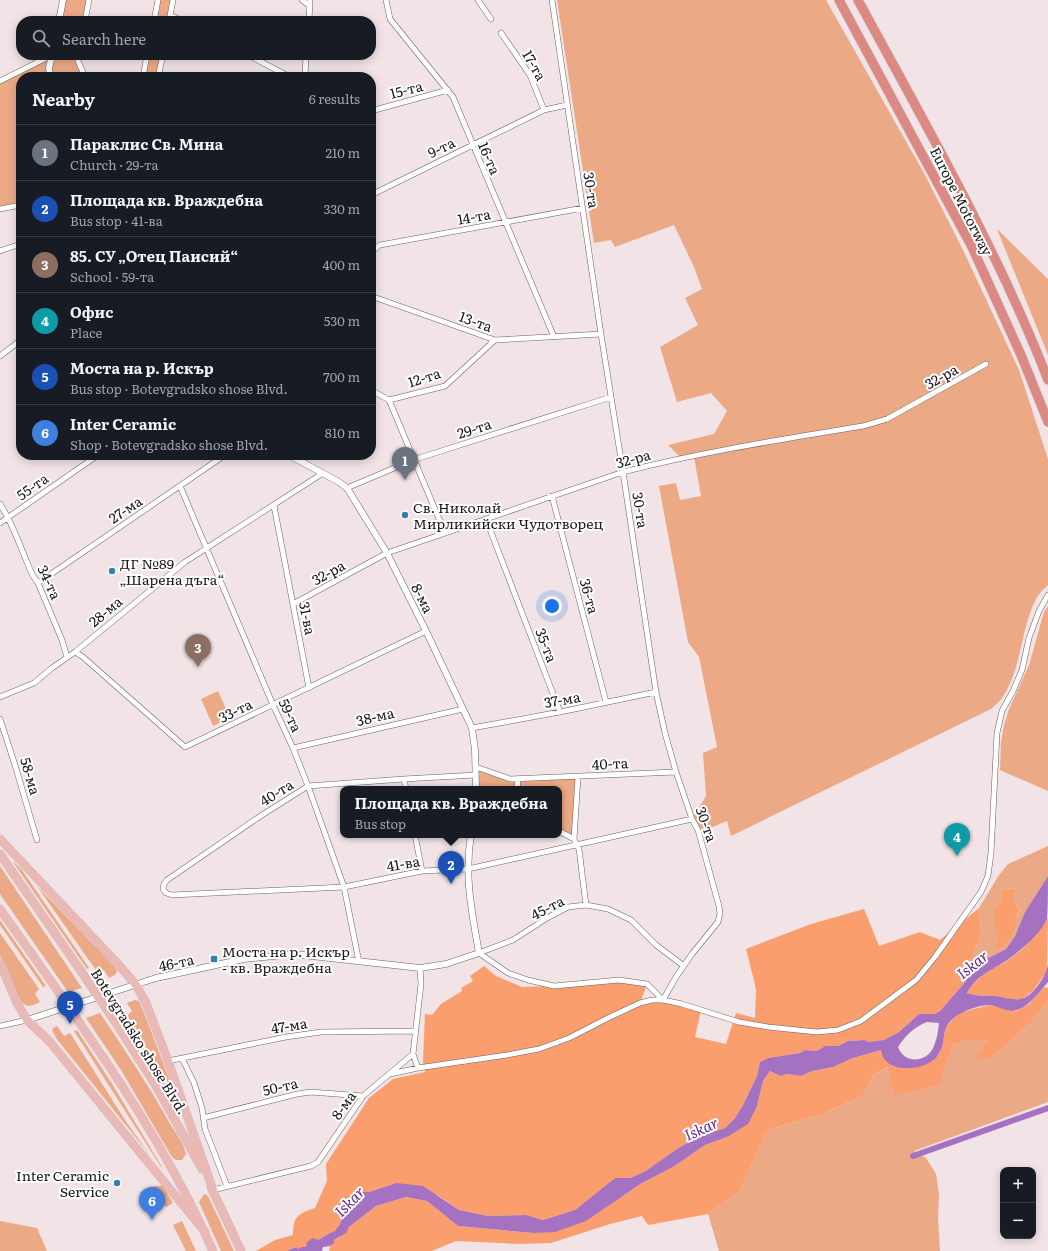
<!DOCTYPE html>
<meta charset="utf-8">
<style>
body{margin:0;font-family:Literata,serif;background:#242831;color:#f1f3f6}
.controls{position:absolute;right:12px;bottom:12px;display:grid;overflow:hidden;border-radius:8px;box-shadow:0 2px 10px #0003}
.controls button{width:36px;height:36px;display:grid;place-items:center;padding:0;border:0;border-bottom:1px solid #363941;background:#171b24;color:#f1f3f6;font:20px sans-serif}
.you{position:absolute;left:552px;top:606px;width:14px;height:14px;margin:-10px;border:3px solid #fff;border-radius:50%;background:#1a73e8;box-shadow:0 0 0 6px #1a73e833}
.badge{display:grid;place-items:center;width:26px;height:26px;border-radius:50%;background:#8c9099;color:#fff;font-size:13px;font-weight:700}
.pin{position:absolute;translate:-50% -33px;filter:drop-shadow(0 1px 2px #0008)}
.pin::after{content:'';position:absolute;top:21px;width:14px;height:12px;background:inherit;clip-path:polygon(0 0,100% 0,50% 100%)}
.popup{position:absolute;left:340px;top:786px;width:222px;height:52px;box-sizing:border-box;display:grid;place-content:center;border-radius:8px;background:#171b24;filter:drop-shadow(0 1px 3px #0005);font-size:13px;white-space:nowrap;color:#9ea1a6}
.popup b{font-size:15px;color:#f1f3f6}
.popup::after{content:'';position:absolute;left:50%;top:100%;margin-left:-8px;border:8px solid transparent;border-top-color:#171b24}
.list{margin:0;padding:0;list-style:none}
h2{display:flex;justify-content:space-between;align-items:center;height:52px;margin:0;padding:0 16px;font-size:17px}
h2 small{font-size:13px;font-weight:400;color:#9ea1a6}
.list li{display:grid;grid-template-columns:26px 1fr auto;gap:12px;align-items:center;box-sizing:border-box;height:56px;padding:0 16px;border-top:1px solid #363941}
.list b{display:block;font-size:15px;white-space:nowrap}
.list p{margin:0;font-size:13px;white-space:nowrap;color:#9ea1a6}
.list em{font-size:13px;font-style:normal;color:#9ea1a6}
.icon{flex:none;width:22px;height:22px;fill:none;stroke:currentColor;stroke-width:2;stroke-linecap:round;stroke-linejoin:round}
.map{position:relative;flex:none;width:1048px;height:1251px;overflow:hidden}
.search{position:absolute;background:#171b24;box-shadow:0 2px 10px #0003;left:16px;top:16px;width:360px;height:44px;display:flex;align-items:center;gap:10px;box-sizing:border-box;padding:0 14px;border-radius:16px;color:#9ea1a6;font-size:15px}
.panel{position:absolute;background:#171b24;box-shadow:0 2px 10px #0003;left:16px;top:72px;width:360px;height:388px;border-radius:16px}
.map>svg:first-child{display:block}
</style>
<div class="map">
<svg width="1048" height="1251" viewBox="0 0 1048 1251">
<rect width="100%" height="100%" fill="#f1e3e6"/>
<path fill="#eca986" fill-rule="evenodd" d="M63,0h26l-4,21h-26z
M158,0h15l-4,21h-15z
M557,0h269l99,175 38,75 56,120 29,89v126c-4,4 -10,9 -12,14 -16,31 -14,70 -34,99 -3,4 -8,8 -11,11l-260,127 -4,-15 -24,10 -11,-12 14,-23 -3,-43 14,-6 -18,-90 -11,-15 -29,-156 17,-3 4,17 21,-4 -7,-39 -12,2 -14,-14 46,-11 13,-23 -16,-18 -34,9 -17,-55 38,-22 -13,-27 17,-9 -8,-22 -20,-42 -59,22 -4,-7 -17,3z
M52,55h27l6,22h-64v128l-21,4v-128z
M147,55h16l-5,22h-15z
M997,229l51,50v76z
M1048,606v185l-48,-21 1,-28 3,-17 5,-16 20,-44 15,-53z
M218,691l12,27 -17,8 -12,-27z
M476,767l34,12 68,-2 -4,62 -15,-8v-42h-83z
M1048,846v30l-23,36 -10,24 -9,13 -31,16 -4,5 -3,-1 13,-37 -2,-24 20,-33 9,-11zM1003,888l12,1 -1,11 6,11 -5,6 -17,33 -4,-3 4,-6 -3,-33 5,-6z
M13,862h1l8,8 67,98 -2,1z
M0,866l82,122 -14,4 -68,-98z
M37,886l78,81 2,4 -1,3 -7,4 -5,-8 -6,3z
M0,920l46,66 -3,1 -43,-62z
M0,933l39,56 -4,5 5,8c-9,4 -13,7 -20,-2l-20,-44z
M135,1000l4,1 4,9 33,87 -49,-81 5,-5 -5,-8z
M1048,1000v102l-134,49 12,7 10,16 3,20 -1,24 2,33h-221l-11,-37 32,-23 27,-61 53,-15 44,-20 9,-20 16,-8 4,28 58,-49 16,-6h20l-9,16 12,3 41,-36z
M100,1013c24,36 48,71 69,109 6,10 15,21 17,32l-4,6h-6l-4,-3 -51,-87 -35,-52z
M123,1017l27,41 25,43 -1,1 -27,-43 -27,-41z
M57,1026l7,10 6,-3 55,87 24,34 -93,-116 -4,-8 1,-2z
M77,1030l34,52 51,85h-1l-87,-136z
M155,1186h8l10,17 -7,4 -7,-7 -4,-10 -12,5 -2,3h-2l2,-6z
M204,1194l4,2 26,55h-13l-22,-49z
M0,1221l37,7 10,23h-47z
M182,1221l14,30h-10l-13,-26z"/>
<path fill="#fb9e6e" d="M1003,888l12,1 -1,11 6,11 -5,6c3,13 -6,26 -17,33l-4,-3 4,-6 -3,-13v-20l5,-6z
M979,908l2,24 -13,37 3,1 -5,11 -26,30 -5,3h-16l-20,18 -15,8 -16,2 -3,-2 -17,1 -10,5h-13l-8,5 -12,-1 -5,3 -32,5 -8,4 -3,14 -14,29 -8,13 -10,10 -27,9 -18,10 -36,25 -14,6h-15l-40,32 -32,10 -17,-5 -38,1 -29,-6 -20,-14 -43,-13 -27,9h-12l-8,7 -9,25 -5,7 -5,2 -24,14 -8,3 -2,-3 -9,4h-31l19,-11 18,-5c0,-19 5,-21 22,-27l12,-27 -1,-17 43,-66 24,-19 32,-7 -2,-10 2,-48 7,1 9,-11 21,-13 -1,-3 12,-7 -3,-5 14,-10 12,10 26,11 32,-1 65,-6 28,4 -7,19 12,-3 49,10 -6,27 31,7 10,-31 19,5 1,-29 -10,-40 65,-25 53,-15 15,37 41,-14 20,8z
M1048,918l-1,53 -14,20 -11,8h-12l-15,-3 -24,-1 -4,-2c13,-23 34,-25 53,-42 11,-9 19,-21 28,-33z
M1044,987l4,1v12l-17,23 -41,36 -13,-2 10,-17h-20l-16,6 -12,39 -46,10 -5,-28 -15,8 -9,20 -44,20 -53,15 -27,61 -32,23 -60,11 -6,-9 -32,8 -59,19 -32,1 -63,-3 -24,10h-103l1,-5 3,-3 1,-3 5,-2 10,-11 27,-21 30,-9 21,4 31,25 75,7 87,-35 22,-15 31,-16 32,-22 22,-8 30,-31 6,-25 7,-10 10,5 8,-2 13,2 11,-5 21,-4 20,-9 28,-8 11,16 46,-10 5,-15 2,-13 8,-9 8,-6 12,-4 17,-4 26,6 13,-7z"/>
<path fill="#a572c2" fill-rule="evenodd" d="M1048,876c0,9 0,37 -1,43 -7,16 -29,34 -43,43 -15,10 -28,14 -37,31 9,4 19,2 28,3 8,1 16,4 25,3 12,-1 27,-24 28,-35v18c-9,10 -18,24 -31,28 -9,3 -19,-4 -27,-5 -9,0 -22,4 -30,9 -23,13 -11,24 -22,41 -8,14 -41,18 -52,6 -3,-2 -4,-7 -5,-11l-28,8 -20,9 -21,4 -11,5 -13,-2 -8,2 -10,-5 -7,10 -6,25 -9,18 -21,13 -22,8 -32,22 -31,16 -56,38 -31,11 -22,1 -75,-7 -31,-25 -21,-4 -30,9 -27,21 -3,6 -12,7v3l-4,3 -7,1 -1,4h-35l9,-4 2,2 4,-2h4l1,-5 6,-4 5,2 12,-7 5,-2 5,-7 9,-25 8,-7h12l27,-9 27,3 36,24 29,6 38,-1 17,5 32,-10 40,-32h15l14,-6 36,-25 18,-10 27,-9 10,-10 8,-13 14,-29 3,-14 8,-4 32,-5 5,-3 12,1 8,-5h13l10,-5 17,-1 3,2 16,-2 15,-8 20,-18h16l5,-3 26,-30 4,-10 5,-6 31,-16 9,-13 10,-24zM927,1022l12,1c-1,8 -2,17 -6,25 -7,15 -29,16 -35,-1 7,-11 16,-20 29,-25z"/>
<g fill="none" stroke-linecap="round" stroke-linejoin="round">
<path stroke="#a572c2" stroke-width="6" d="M913,1156l135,-48"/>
<g stroke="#6c6063" stroke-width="6">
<path id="minor" d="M302,0l8,6
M386,0l4,19 63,78 101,240
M478,0l13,19
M552,0l49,334 22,138 33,220 9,41 11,39 16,47 6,11 21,76 1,7 -2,9 -26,32 -16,23 -13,23
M170,15l13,6
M85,21l4,-21
M154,21l4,-21
M169,21l4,-21
M309,21l1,-21
M501,33l29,42 14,35
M79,55l-1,6 7,16
M248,55l42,22
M143,77l4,-22
M158,77l5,-22
M305,77l1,-22
M0,81l52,-26
M371,111l77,-21
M371,195l173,-85 23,-5
M0,209l21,-4
M0,251l21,-7
M371,252l9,-7 203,-37
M371,296l124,44 106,-6
M0,356l21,-16
M371,390l18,10 56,-14 50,-46
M389,400l56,133
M180,486l93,219 20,43 15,38 36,101 15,75
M347,488l66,-28 198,-63
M552,496l54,206
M0,504c10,15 17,33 24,51 4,9 7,20 14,28l24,57 5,17
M274,506l35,182
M486,519l74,193
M0,523l98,-68
M38,583l187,-128
M293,604l94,-51 236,-81c78,-20 161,-33 240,-46l24,-7 99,-55
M75,652l8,5 102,90 241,-116
M0,697l34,-14 18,-15 23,-16 110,-90 138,-89
M0,719l15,46 22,75
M472,728l88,-16 96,-20
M293,748l170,-39
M476,767l34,12 166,-7
M476,775l-72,4 -96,7 -49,31 -92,63 -3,4 -1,5 3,4 6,2 172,-8 78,-16 46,-2 224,-50
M404,779l2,10
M517,789l1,-10
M559,831l15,8 5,10 7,56
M415,835l7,36
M574,839l4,-62
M479,953l34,-13 34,-22 21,-11 18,-2 22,4 23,11 25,25 28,21
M479,953l29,20 20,7 26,6 65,-6 28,4 16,16
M0,1026l27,-6
M413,1054l5,14
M182,1058l12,25 8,25 3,21 22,57
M168,1061l118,-24 35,-5 94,-1
M390,1074l28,-6 89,-13 32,-6 30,-11 41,-21 30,-14 12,-3h11l19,4 57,18 29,5 49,5 21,-2 23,-9 55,-41 19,-23 46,-65 7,-16 3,-23 6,-120 5,-22 11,-20 9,-21 7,-32 10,-27 9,-16
M203,1118l94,-24 14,-2 52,4
M213,1190l98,-24 7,-4 45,-66 50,-42 8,-70 -1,-16"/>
</g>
<g stroke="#6c6063" stroke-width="7">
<path id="tertiary" d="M59,21l4,-21
M50,77l-1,-9 3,-13
M289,455l50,27 8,6 40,65 39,78 46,97 3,22 1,39
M27,1020l129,-42 88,-19 50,-5 126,14 26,-4 33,-11c-7,-40 -15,-77 -8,-118"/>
</g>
<g stroke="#c4c3c3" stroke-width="9">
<path id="primary" d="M0,839l117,124 19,22 10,18 22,58 45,129
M0,854l85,123
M0,909l53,75
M0,963l17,40 10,17 23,22 155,190
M114,1020l41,64 47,85
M83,1028c50,71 95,144 130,223
M211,1187l30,64"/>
</g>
<g stroke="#c4c3c3" stroke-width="10">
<path id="motorway" d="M839,0l133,247 49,108 27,67
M858,0c67,124 139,248 190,380"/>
</g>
<use href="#minor" stroke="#fff" stroke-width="5"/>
<use href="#tertiary" stroke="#fff" stroke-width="6"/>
<use href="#primary" stroke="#eab8b5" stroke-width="8"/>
<use href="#motorway" stroke="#dc8984" stroke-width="9"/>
<g stroke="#c4c3c3" stroke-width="9" stroke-linecap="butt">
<path id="primary-bridge" d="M85,977l29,43
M53,984l30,44"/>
</g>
<use href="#primary-bridge" stroke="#eab8b5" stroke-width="8"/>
</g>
<g fill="#327fb1" stroke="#fff" stroke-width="1.5">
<circle cx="405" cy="515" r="4"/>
<circle cx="112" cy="571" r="4"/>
<rect x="210" y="955" width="8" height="8" rx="2"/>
<circle cx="117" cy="1183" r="4"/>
</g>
<g text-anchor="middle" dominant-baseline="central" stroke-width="4" stroke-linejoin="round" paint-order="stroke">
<g font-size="14" fill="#1c1718" stroke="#fff">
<text transform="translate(535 65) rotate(60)">17-та</text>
<text transform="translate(406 89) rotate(-15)">15-та</text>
<text transform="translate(441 147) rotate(-26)">9-та</text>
<text transform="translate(490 158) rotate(67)">16-та</text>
<text transform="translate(592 190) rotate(81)">30-та</text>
<text transform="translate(962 201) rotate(63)">Europe Motorway</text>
<text transform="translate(474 216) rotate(-10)">14-та</text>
<text transform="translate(476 321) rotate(20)">13-та</text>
<text transform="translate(941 376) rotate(-29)">32-ра</text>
<text transform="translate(424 377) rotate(-18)">12-та</text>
<text transform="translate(474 428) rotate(-18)">29-та</text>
<text transform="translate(633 458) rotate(-15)">32-ра</text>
<text transform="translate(32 486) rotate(-35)">55-та</text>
<text transform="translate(125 509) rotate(-34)">27-ма</text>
<text transform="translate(641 510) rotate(81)">30-та</text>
<text transform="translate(328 572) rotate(-29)">32-ра</text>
<text transform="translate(50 582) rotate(65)">34-та</text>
<text transform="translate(590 596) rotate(75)">36-та</text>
<text transform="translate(423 598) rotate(63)">8-ма</text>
<text transform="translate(105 611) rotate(-40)">28-ма</text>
<text transform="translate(308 618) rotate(79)">31-ва</text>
<text transform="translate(547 645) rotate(69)">35-та</text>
<text transform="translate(562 699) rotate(-10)">37-ма</text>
<text transform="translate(235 710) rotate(-26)">33-та</text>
<text transform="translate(291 715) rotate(65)">59-та</text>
<text transform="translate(375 716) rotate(-13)">38-ма</text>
<text transform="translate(610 763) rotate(-3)">40-та</text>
<text transform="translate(31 776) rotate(74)">58-ма</text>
<text transform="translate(276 792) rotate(-32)">40-та</text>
<text transform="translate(707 824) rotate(70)">30-та</text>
<text transform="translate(403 863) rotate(-10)">41-ва</text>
<text transform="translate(547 907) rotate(-27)">45-та</text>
<text transform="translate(176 962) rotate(-12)">46-та</text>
<text transform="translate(289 1025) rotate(-9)">47-ма</text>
<text transform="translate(140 1041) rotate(58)">Botevgradsko shose Blvd.</text>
<text transform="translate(280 1086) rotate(-13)">50-та</text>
<text transform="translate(343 1105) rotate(-55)">8-ма</text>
</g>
<g font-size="14" fill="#1c1718" stroke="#fff" text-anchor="start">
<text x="413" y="507">Св. Николай<tspan x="413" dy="16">Мирликийски Чудотворец</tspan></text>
<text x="120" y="563">ДГ №89<tspan x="120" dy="16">„Шарена дъга“</tspan></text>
<text x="222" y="951">Моста на р. Искър<tspan x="222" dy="16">- кв. Враждебна</tspan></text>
<text x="109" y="1175" text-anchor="end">Inter Ceramic<tspan x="109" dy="16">Service</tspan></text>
</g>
<g font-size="15" font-style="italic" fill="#692889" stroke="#fff">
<text transform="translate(972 964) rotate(-38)">Iskar</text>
<text transform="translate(701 1128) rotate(-24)">Iskar</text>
<text transform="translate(349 1201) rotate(-45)">Iskar</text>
</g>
</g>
</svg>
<div class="controls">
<button>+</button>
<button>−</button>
</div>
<div class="you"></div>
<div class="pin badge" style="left:405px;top:480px;background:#6b7280">1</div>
<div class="pin badge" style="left:451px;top:884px;background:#1a4fb4">2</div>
<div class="popup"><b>Площада кв. Враждебна</b>Bus stop</div>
<div class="pin badge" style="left:198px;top:667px;background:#8d6e63">3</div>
<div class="pin badge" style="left:957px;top:856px;background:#0f9aa8">4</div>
<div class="pin badge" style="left:70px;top:1024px;background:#1a4fb4">5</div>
<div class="pin badge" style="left:152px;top:1220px;background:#3f7fe0">6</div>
<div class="search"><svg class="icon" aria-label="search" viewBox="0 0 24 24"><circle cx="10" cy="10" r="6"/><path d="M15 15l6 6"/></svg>Search here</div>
<section class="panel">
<h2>Nearby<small>6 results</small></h2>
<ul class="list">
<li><span class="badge" style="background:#6b7280">1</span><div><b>Параклис Св. Мина</b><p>Church · 29-та</p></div><em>210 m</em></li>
<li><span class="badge" style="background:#1a4fb4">2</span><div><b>Площада кв. Враждебна</b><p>Bus stop · 41-ва</p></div><em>330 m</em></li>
<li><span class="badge" style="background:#8d6e63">3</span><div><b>85. СУ „Отец Паисий“</b><p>School · 59-та</p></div><em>400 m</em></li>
<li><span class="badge" style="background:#0f9aa8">4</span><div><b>Офис</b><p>Place</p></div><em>530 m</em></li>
<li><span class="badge" style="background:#1a4fb4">5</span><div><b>Моста на р. Искър</b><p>Bus stop · Botevgradsko shose Blvd.</p></div><em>700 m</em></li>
<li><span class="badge" style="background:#3f7fe0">6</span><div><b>Inter Ceramic</b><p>Shop · Botevgradsko shose Blvd.</p></div><em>810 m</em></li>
</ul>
</section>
</div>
